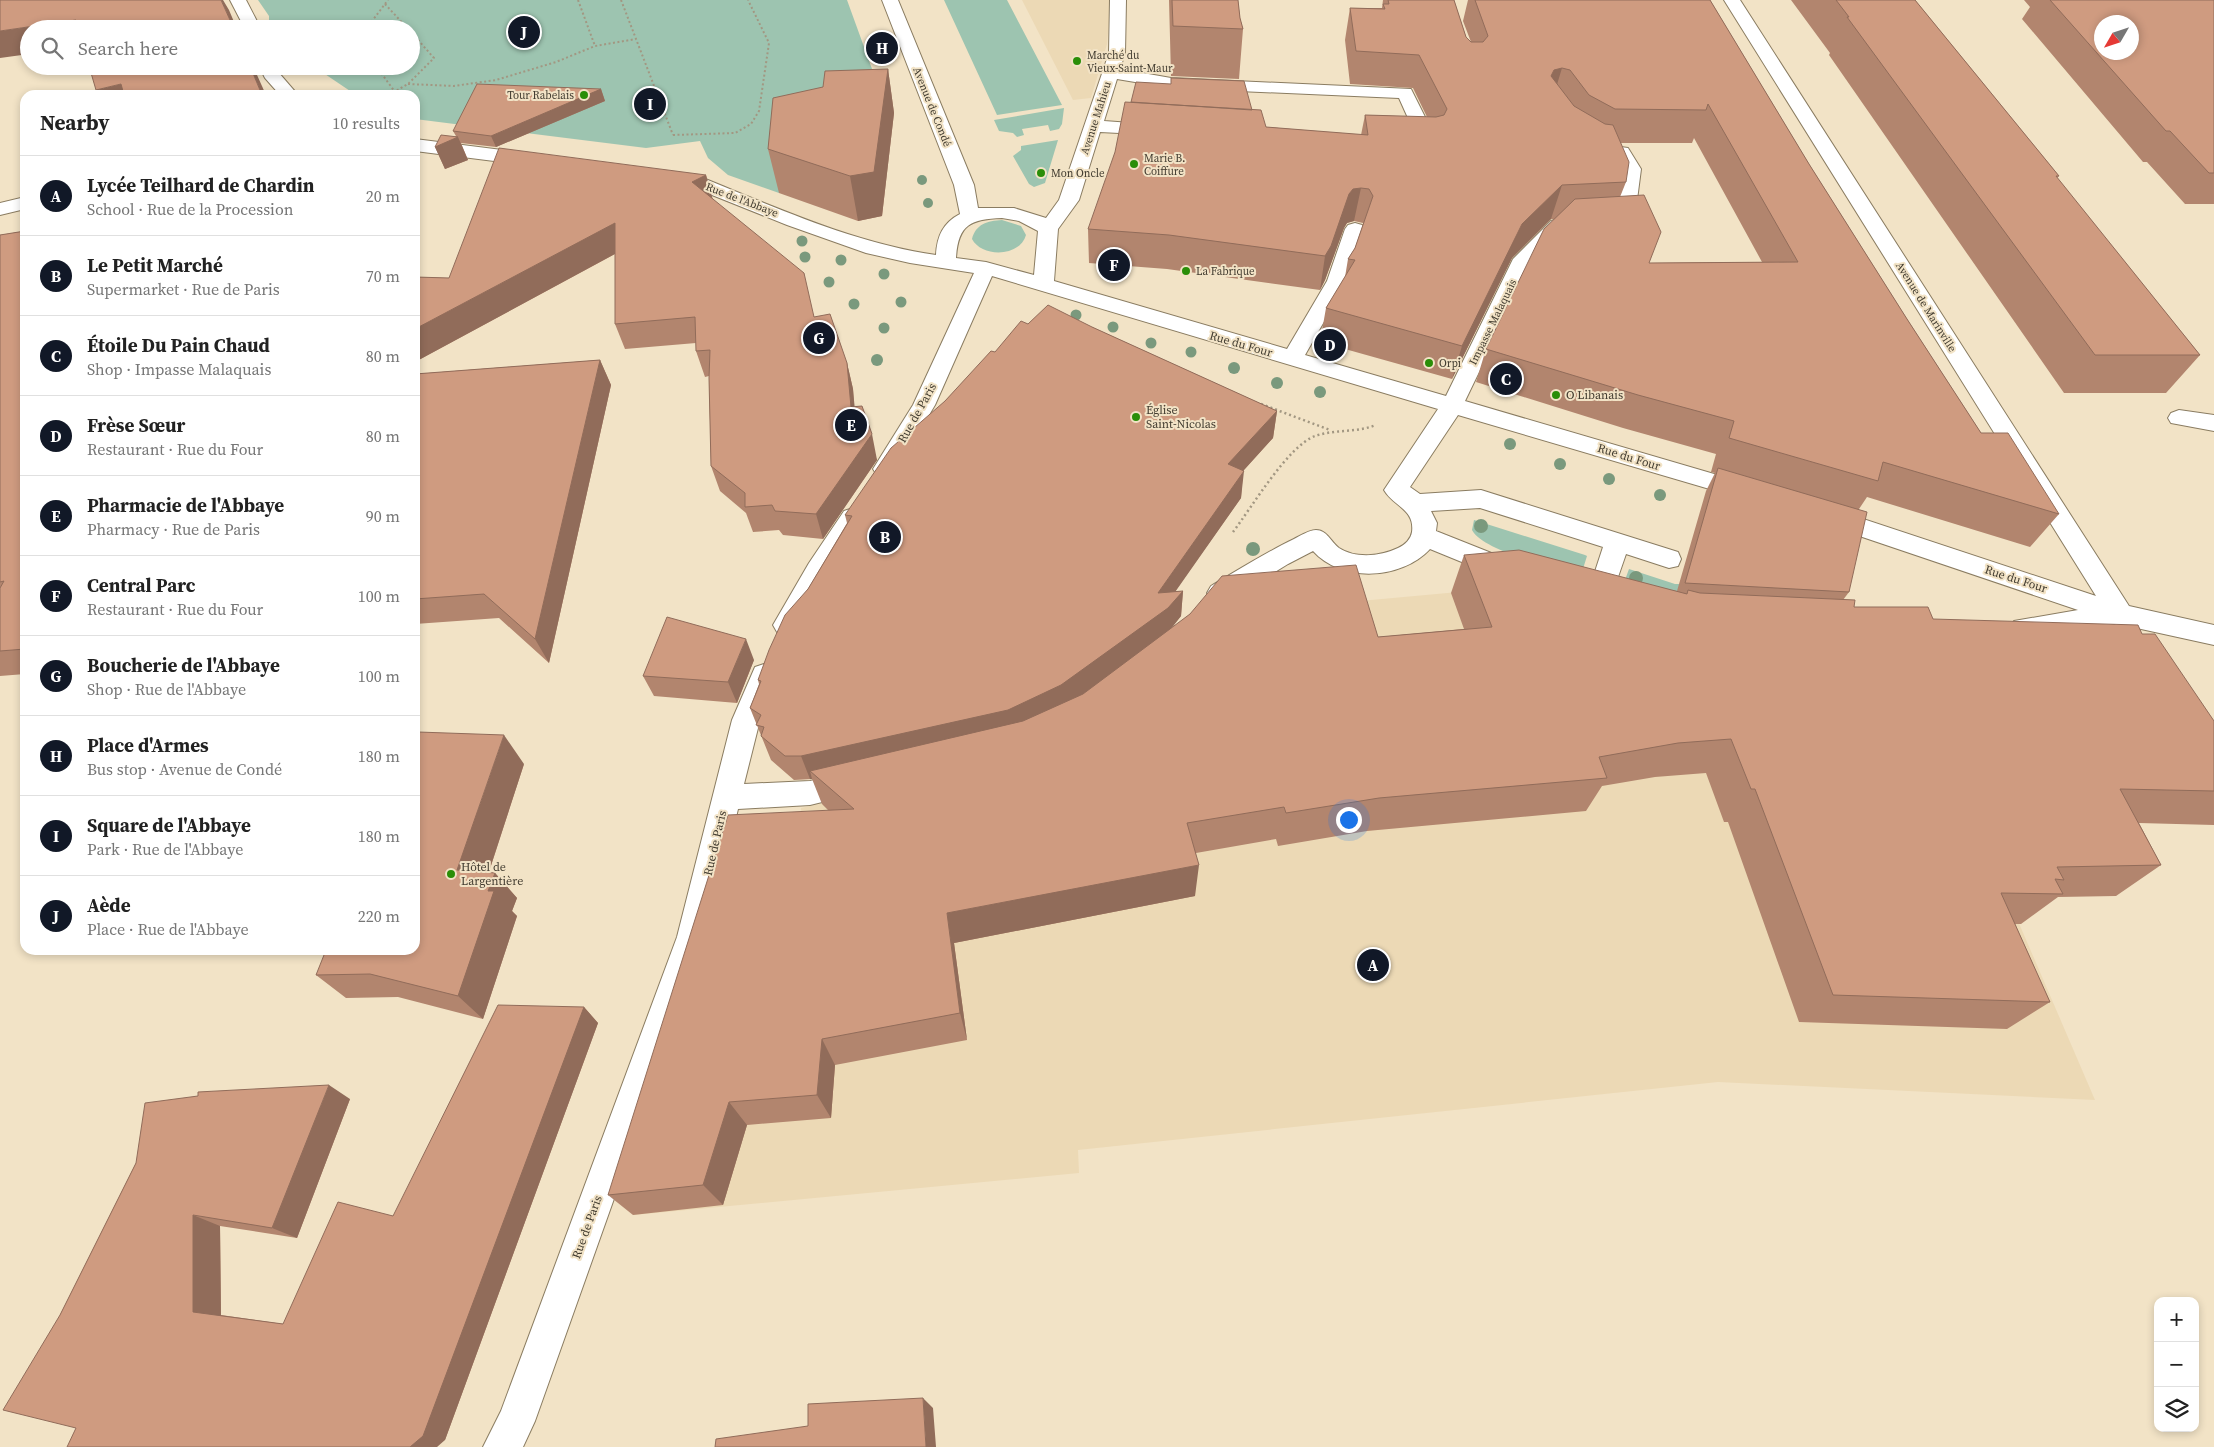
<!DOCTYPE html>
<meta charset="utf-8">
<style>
body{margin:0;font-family:"Source Serif 4",serif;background:#f6f6f6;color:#222}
.controls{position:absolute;right:15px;bottom:15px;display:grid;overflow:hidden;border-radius:10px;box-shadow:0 2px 8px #0003}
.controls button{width:45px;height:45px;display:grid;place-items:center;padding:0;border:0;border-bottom:1px solid #e0e0e0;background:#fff;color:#222;font:25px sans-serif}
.compass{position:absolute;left:2094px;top:15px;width:45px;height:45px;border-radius:50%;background:#fff;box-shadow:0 2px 8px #0003;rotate:231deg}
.you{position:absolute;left:1348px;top:819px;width:18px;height:18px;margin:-12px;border:4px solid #fff;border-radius:50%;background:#1a73e8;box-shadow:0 0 0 8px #1a73e833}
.badge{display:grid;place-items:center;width:32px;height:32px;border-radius:50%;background:#111827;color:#fff;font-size:16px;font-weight:700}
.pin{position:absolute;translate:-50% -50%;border:2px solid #fff;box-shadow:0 1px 5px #0006}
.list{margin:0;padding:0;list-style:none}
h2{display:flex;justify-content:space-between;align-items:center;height:65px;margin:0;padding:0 20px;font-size:21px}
h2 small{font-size:16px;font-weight:400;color:#767676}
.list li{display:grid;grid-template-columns:32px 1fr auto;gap:15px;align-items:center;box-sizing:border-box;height:80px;padding:0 20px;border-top:1px solid #e0e0e0}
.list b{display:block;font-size:19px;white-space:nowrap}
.list p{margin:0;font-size:16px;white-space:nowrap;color:#767676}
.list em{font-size:16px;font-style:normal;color:#767676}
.icon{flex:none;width:28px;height:28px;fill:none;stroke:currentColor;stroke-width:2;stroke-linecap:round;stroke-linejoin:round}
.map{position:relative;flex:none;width:2214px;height:1447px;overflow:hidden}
.search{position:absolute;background:#fff;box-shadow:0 2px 8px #0003;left:20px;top:20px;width:400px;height:55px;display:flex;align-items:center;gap:12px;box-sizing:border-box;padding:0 18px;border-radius:28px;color:#767676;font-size:19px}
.panel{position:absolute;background:#fff;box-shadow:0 2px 8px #0003;left:20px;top:90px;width:400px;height:865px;border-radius:15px}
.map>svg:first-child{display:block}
</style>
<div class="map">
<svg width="2214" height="1447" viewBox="0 0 2214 1447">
<rect width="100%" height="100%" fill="#f2e3c6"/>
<path fill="#ecd9b5" d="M1022,0h89l-4,44 -16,54 -18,2z
M1502,588l473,233 120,279 -377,-18 -640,68 1,23 -445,42 111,-367 54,-2 2,-38 127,-27 323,-170z"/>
<path fill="#9dc4b0" d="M258,0h589l41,113 -105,28 -4,52 -51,-18 -20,-17 -8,-17 -54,7 -231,-29v-24h-59l-43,-29h98v-37h-142v-13z
M944,0h63l55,105 -65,10z
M1064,108l-2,16 -3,5 -9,2 -2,-6 -26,4 2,6 -7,2 -4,-4 -14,-2 -5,-11z
M1058,140l-13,43 -11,4 -5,-3 -16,-28 8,-6v-4z
M1002,220l19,6 5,9c-6,22 -44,23 -54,4 4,-15 15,-18 30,-19z
M1474,520l111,35 2,1 -5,16 -4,1c-25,-7 -94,-21 -106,-43z
M1629,569l46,15h9l30,16 -89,-20z"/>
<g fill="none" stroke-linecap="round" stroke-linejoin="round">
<g stroke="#8a7c61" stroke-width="2">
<path id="minor" d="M230,0h16l15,29h-16z
M882,0h16l76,185 4,23h36l32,10 13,-18 50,-147 1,-53h16l-1,53 -5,16 51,9 240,11 27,54 -2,4 -7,2 -16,-2 -2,-4 2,-4 4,-1 -18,-40 -228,-10 -54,-9 -13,42 54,4 6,1 3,4 -3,4 -6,1 -58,-3 -21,68 -21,29 -4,52 233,68 40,-68 18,-52 3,-4 7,-2 7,2 3,4 -18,52 -42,74 141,41 67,-137 38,-38 7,-2 15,2 3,4 -3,4 -10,2 -31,31 -67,139 290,85 4,6 -4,6 -8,2 -289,-85 -48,72 10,7 61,-4 197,62 3,7 -3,7 -9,2 -43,-14 -17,49 -9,3 -9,-3 -4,-7 16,-49 -123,-39 -49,3 6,12 -1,8 78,31 4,7 -4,7 -9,2 -9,-2 -66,-27c-29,31 -88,34 -117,2l-25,13 -59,36 -9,3 -9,-3 -4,-7 4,-7c27,-16 54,-33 83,-47 6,-3 15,-9 22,-9 11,0 15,12 23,18 17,11 42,8 59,0 7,-3 13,-9 14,-16 3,-23 -19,-26 -28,-42l54,-81 -446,-133 -57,129 -42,70 -8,2 -8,-2 -4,-6 40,-64 61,-132 -64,-10 -44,-10 -79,-28 -100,-40 -20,-3 -2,-4 2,-4 7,-2 24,4c77,31 155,67 238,79 1,-19 7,-32 24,-41l-6,-29zM1002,218l17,3 19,10 -4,44 -48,-13 -30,-4c2,-33 14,-39 46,-40z
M1724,0h16l389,606 85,19v20l-82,-18 -8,2 -10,-5 -91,14 -9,-3 -4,-7 4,-7 64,-11 -260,-88 -3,-6 3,-6 9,-3 269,89z
M259,66h18l2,7 19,22h-18l-15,-17z
M415,139l118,15 7,2 2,4 -2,4 -7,2 -118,-15z
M1599,144l29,4 13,21 -7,54 -3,4 -17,3 -7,-2 -3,-4 3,-4 8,-2 8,-49 -8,-12 -23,-3 -2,-4 2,-4z
M25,197v12l-25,6v-12z
M2179,410l35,5v16l-43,-8 -3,-5 3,-5z
M853,508l9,3 3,6 -38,60 -32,55 -9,3 -9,-3 -4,-7 36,-62 35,-52z
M764,664l9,3 4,8 -17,45 -16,64 66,-3 43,-10 10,3 4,9 -4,9 -53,13 -72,4 -31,128 -172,484 -12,26h-40l18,-36 176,-474 55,-217 23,-53z"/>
</g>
<path stroke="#a29782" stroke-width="2" stroke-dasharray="2 2.5" stroke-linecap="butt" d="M578,0l17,46
M621,0l52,135
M385,4l23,25
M366,29l22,-29
M376,66l19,26
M408,84l46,2 42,-6 60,-18 39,-16 41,-7
M389,95l19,-11 26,-26 -23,-26
M673,135l62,-2 16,-9 8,-13 10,-68 -21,-43"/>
<path stroke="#a29782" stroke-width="2.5" stroke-dasharray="2 3" stroke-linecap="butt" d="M1261,404l69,26
M1233,532c19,-25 55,-86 82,-96 20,-7 41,-3 61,-11"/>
<use href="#minor" fill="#fff" fill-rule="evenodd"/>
</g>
<g fill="#7a997d">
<circle cx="922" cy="180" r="5"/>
<circle cx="928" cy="203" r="5"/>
<circle cx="802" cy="241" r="5.5"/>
<circle cx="805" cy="257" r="5.5"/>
<circle cx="841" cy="260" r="5.5"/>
<circle cx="884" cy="274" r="5.5"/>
<circle cx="829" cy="282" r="5.5"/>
<circle cx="901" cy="302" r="5.5"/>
<circle cx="854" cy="304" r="5.5"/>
<circle cx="1076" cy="315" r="5.5"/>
<circle cx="1113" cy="327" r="5.5"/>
<circle cx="884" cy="328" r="5.5"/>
<circle cx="1151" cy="343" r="5.5"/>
<circle cx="1191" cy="352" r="5.5"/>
<circle cx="877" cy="360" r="6"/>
<circle cx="1234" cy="368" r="6"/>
<circle cx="1277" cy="383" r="6"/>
<circle cx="1320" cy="392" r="6"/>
<circle cx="1510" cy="444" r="6"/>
<circle cx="1560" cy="464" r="6"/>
<circle cx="1609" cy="479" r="6"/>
<circle cx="1660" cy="495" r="6"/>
<circle cx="1481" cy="526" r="7"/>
<circle cx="1253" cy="549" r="7"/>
<circle cx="1636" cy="578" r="7"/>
</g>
<path fill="#b2856e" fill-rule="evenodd" d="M1169,0h69l2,18 3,11 -4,50 -68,-3z
M1383,0h71l12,37 5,5 -8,-21 5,-21h242l99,164 98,155 74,114 78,81 -29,33 -163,-50 -8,12 -10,83 -6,8 11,7 79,12 281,172v34l-75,-2 22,42 -45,31 -58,1 -37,27h-6l35,78 -43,27 -208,-7 -71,-200h-4l-18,-49 -51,4 -53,9 -16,25 -219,20 -89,15 -2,-7 -80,14 -1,43 -241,47 13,97 -132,25 -4,53 -84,7 -24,80 -90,10 -25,-20 221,-384 -7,-7 -10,-25 -18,1 -23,-20 -21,-52 9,-24 -1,-4 50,-91 39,-66 -2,-8 100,-114 50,-49 33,-28 64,3 185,84 -4,27 -30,33 -2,27 -66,93h8l-2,25 -10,12 207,9 86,-8 -13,-36 13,-38 213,36 29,-100 9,-18 -4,-1 5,-18 -93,-26 -147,-46 10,-33 69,-130h-4l-39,39 -60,121 -132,-37 6,-34 19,-31 3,-18 7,-11 8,-24v-1l-9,-2 -7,2 -3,5 -19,52 -5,10 -153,-21 -78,-6 -1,-34 164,-119 14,17 95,8 4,-20 62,2 -14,-29 -63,-4 -5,-44 5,-32h32zM1694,138l68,124 -113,1 -29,-66 6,-15 -5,-39h71z
M1791,0h124l144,176 -2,2 143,177 -34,38h-102l-235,-338 1,-2z
M2024,0h190v204h-29l-38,-42h-4l-121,-143 8,-12z
M888,69l6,44 -12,103 -24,5 -79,-28 -11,-44 55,-62z
M601,89l4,12 -109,46 -35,-4 7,17 -23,9 -10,-22 21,-11 -3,-5z
M706,175l6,23 102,119 33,46 6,26 1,18 23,53 -54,79 -40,-4 -4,-5 -26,2 -7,-19 -26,-22 -9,-25 -2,-90 -4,1 -9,-26v-8l-71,6 -10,-25v-70l-200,108v-85l34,1z
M25,231v443l-25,2v-441z
M600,360l11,25 -62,278 -50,-45 -84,6v-250z
M754,660l-17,43 -83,-7 -11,-20z
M524,764l-35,108 6,1 22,25 -5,13 5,5 -34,103 -85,-22 -52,1 -30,-23z
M584,1007l14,16 -153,417 -369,-12 -16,-113 76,-152 214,-64 -53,139 -77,-12 1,89 62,9 110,-108z"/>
<path fill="#916c5a" d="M221,0h2l6,10 8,19h-3z
M76,20l6,9h-53v25l-29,4v-27z
M250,66h3l13,29h-4z
M1562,68l-10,33 -1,-25 3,-6z
M888,69l6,44 -12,103 -24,5 -8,-45z
M121,84l7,11h-28l-4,-5z
M601,89l4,12 -109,46 -5,-11z
M458,137l10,23 -23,9 -10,-22z
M706,175l7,25 -21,-18z
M1562,185l-11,34 -39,39 -60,121 10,-33 60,-122z
M1361,188l-7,33 -7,2 -3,5 -19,52 -5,10 5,-34 24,-62 4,-5z
M615,223l9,26 -209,113v-33z
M600,360l11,25 -62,278 -14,-24z
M847,363l6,26 4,44 -6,-26z
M1277,411l-4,27 -48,53 3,-27z
M872,434l5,26 -54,79 -7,-25z
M1244,471l-3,27 -82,117 24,-24 -2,25 -14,18 -105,75 -52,25 -200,37 2,8h-2l-9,-23 357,-163z
M746,639l8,21 -17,43 -9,-21z
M504,735l20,29 -43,132 -24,-26z
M1199,865l-4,31 -241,47 13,97 -7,-27 -13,-100z
M495,873l22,25 -5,13 5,5 -34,103 -25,-23 30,-105z
M584,1007l14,16 -153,417 -8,7h-27z
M822,1039l13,26 -4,53 -14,-23z
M329,1085l21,14 -53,139 -25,-10z
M729,1102l18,23 -24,80 -20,-20z
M193,1215l27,11 1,94 -28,-8z
M923,1398l10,10 3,39h-10z"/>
<path fill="#cf9b80" stroke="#916c5a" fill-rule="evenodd" d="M0,0h221l13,29h-156l-2,-9 -76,11z
M1172,0h66l2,18 3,11 -70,-3z
M1388,0h66l12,37 5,5h12l5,-6 -13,-36h235l99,164 98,155 74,114h27l51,81 -176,-52 -5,19 -149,-43 5,-17 -96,-26 -152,-46 58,-120 31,-30 69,-4 17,37 -12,31 149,-1 -90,-158 -2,6 -91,-1 -26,-14 -19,-25 -8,-2 -8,2 -3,6 23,30 31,18 8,1 16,37 -3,20 -64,3 -40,39 -60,122 -136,-38 29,-48 -7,-1 7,-11 18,-52 -4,-7 -8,-1 -8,1 -4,5 -18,52 -6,10 -156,-21 -81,-6 27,-77 10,-50 136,8 5,17 102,8 -3,-20 71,2 8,-2 3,-6 -28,-54 -63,-4 -6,-43 35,1 -2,-5h6z
M1836,0h79l144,176h-3l144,179h-105l-248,-338h2z
M2050,0h164v173h-5l-39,-42h-4zM2102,22h30v30h-30z
M89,66h161l12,29h-138l-3,-11 -25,6z
M888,69l-14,103 -24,4 -82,-27 5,-51 50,-11 2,-16z
M1171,78l73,3 8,29 -121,-8 5,-20 35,2z
M477,84l124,5 -110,47 -38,-5z
M441,135l17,2 -23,10z
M499,148l207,27 -14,7 112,91 10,44 16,-3 17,49 4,44 11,-1 10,28 -56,80 -41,-3 -3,-6 -27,2v-14l-34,-27 -2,-88 1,-28 -14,1 -1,-34 -80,7v-101l-200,106v-52l34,1z
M25,231v418l-25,2v-63l4,-7 -4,1v-347z
M1048,305l44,22 185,84 -49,53 16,7 -86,122 25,-2 -15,17 -107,77 -53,25 -207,46h-16l-24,-20 3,-9 -8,-2 5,-10 -11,-7 11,-27 -3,-1 11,-30 16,-35 23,-26 44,-73 -7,-1 46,-67 54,-47 46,-50 4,1 26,-31 7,3z
M600,360l-65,279 -51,-45 -69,5v-225z
M1718,468l149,44 -18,80 -164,-9z
M1519,550l168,44 1,-4 12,3 155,7 -1,7h74l5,12 205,6 4,9h13l59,87v70l-94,-2 41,76 -104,2 7,13 -9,-1 8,15 -62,-1 49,109 -217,-7 -78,-206h-4l-20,-50 -53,4 -79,14 8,21 -228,20 -93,15 -2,-6 -97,16 12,42 -252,48 13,100 -138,26 -5,56 -88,7 -26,83 -95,10 120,-380 126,-6 -44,-38 213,-50 60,-27 107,-80 32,-38 134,-11 22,72 114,-10 -28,-72z
M667,617l79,22 -18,43 -85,-6z
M418,732l86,3 -47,135 38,3 -7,18h6l-36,105 -88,-22 -54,1 10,-25h89v-212z
M498,1005l86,2 -161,429 -13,11h-343l9,-19 -73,-18 57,-95 76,-152 9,-60 53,-7v-4l131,-7 -57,143 -79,-13v97l90,12 55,-122 55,14z
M923,1398l3,49h-211l1,-8 92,-13v-22z"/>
<g fill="#2a8e08" stroke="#f2e3c6" stroke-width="2">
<circle cx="1077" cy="61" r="5"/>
<circle cx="584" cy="95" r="5"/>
<circle cx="1134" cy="164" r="5"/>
<circle cx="1041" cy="173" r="5"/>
<circle cx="1186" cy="271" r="5"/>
<circle cx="1429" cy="363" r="5"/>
<circle cx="1556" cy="395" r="5"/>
<circle cx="1136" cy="417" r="5"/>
<circle cx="451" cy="874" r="5"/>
</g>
<g text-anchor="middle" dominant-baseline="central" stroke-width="4" stroke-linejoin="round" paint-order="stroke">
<g font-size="11" fill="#423c30" stroke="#f2e3c6" text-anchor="start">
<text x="1087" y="55">Marché du<tspan x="1087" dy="13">Vieux-Saint-Maur</tspan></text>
<text x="574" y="95" text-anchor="end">Tour Rabelais</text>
<text x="1144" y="158">Marie B.<tspan x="1144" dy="13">Coiffure</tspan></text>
<text x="1051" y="173">Mon Oncle</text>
<text x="1196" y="271">La Fabrique</text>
<text x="1439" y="363">Orpi</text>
</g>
<g font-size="11" fill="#423c30" stroke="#f2e3c6">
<text transform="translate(932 107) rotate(68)">Avenue de Condé</text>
<text transform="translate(1096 118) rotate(-72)">Avenue Mahieu</text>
<text transform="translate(742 200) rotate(21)">Rue de l'Abbaye</text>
<text transform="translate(1926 307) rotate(58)">Avenue de Marinville</text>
<text transform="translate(1493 322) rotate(-64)">Impasse Malaquais</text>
</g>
<g font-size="12" fill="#423c30" stroke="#f2e3c6">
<text transform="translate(1241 344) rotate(16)">Rue du Four</text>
<text transform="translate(917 413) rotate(-61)">Rue de Paris</text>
<text transform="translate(1629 457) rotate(17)">Rue du Four</text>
<text transform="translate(2016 579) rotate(18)">Rue du Four</text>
<text transform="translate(715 843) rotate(-77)">Rue de Paris</text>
<text transform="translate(587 1227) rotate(-70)">Rue de Paris</text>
</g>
<g font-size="12" fill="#423c30" stroke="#f2e3c6" text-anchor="start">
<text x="1566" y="395">O Libanais</text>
<text x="1146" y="410">Église<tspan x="1146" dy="14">Saint-Nicolas</tspan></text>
<text x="461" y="867">Hôtel de<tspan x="461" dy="14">Largentière</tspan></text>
</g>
</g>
</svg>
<div class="controls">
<button>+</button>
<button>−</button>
<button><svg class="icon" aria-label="layers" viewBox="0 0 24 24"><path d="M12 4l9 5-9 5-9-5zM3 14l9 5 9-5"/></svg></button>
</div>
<svg class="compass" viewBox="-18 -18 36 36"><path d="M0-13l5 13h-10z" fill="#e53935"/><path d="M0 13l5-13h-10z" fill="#767676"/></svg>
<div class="you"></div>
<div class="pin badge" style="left:1373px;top:965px">A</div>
<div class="pin badge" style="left:885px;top:537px">B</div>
<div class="pin badge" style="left:1506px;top:379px">C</div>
<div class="pin badge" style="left:1330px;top:345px">D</div>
<div class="pin badge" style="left:851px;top:425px">E</div>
<div class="pin badge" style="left:1114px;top:265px">F</div>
<div class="pin badge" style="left:819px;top:338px">G</div>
<div class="pin badge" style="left:882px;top:48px">H</div>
<div class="pin badge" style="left:650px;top:104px">I</div>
<div class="pin badge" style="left:524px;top:32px">J</div>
<div class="search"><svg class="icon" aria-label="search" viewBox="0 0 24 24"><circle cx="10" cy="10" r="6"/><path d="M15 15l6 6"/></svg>Search here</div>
<section class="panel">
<h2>Nearby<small>10 results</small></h2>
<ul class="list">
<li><span class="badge">A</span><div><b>Lycée Teilhard de Chardin</b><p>School · Rue de la Procession</p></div><em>20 m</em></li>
<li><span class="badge">B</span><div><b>Le Petit Marché</b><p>Supermarket · Rue de Paris</p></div><em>70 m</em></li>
<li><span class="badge">C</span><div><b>Étoile Du Pain Chaud</b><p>Shop · Impasse Malaquais</p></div><em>80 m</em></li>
<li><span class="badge">D</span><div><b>Frèse Sœur</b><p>Restaurant · Rue du Four</p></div><em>80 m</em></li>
<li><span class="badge">E</span><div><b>Pharmacie de l'Abbaye</b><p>Pharmacy · Rue de Paris</p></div><em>90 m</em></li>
<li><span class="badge">F</span><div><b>Central Parc</b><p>Restaurant · Rue du Four</p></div><em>100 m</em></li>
<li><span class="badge">G</span><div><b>Boucherie de l'Abbaye</b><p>Shop · Rue de l'Abbaye</p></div><em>100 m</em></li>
<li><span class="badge">H</span><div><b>Place d'Armes</b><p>Bus stop · Avenue de Condé</p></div><em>180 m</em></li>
<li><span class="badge">I</span><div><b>Square de l'Abbaye</b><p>Park · Rue de l'Abbaye</p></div><em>180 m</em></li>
<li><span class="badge">J</span><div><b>Aède</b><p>Place · Rue de l'Abbaye</p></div><em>220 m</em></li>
</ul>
</section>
</div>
